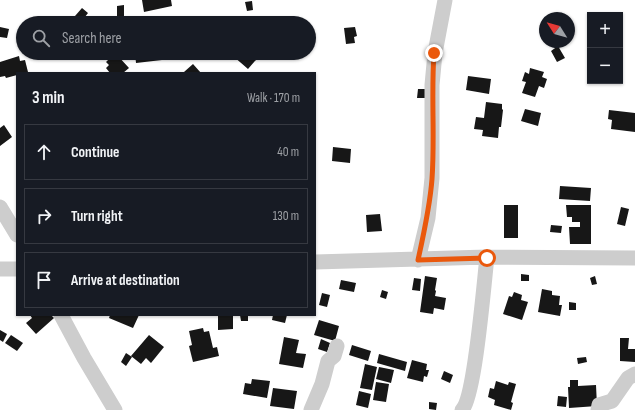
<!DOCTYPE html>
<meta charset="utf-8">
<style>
body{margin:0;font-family:"Sofia Sans Condensed",sans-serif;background:#242831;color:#f1f3f6}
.controls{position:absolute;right:12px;top:12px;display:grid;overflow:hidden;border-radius:0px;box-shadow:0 1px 3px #0004}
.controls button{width:36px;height:36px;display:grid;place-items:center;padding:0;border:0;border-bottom:1px solid #363941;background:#171b24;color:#f1f3f6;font:20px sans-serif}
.compass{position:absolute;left:539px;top:12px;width:36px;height:36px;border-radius:50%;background:#171b24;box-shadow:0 1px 3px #0004;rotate:307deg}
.stop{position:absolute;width:12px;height:12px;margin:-9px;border:3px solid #ea580c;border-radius:50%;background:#fff}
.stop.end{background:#ea580c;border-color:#fff;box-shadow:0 1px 4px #0008}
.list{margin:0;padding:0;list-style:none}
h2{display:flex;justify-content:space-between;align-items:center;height:52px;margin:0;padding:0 16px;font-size:17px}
h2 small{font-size:13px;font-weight:400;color:#9ea1a6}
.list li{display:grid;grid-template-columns:26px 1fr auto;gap:12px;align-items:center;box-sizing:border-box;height:56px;margin:0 8px 8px;padding:0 8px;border:1px solid #363941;border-radius:0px}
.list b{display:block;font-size:15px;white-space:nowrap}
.list em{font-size:13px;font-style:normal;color:#9ea1a6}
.icon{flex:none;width:22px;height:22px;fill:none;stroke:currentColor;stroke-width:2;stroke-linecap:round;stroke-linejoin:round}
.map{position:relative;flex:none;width:635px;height:410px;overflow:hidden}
.search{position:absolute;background:#171b24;box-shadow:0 1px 3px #0004;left:16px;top:16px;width:300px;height:44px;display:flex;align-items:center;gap:10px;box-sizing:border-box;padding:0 14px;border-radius:22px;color:#9ea1a6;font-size:15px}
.panel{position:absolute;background:#171b24;box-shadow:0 1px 3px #0004;left:16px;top:72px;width:300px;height:244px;border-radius:0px}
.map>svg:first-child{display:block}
</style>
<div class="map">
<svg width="635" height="410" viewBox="0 0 635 410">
<rect width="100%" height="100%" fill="#fff"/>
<path fill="#171717" d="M142,0h29l1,6 -28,6z
M252,1l1,9 -6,1 -2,-9z
M124,5v11h-7v-10z
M82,8l6,5 -7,9 -6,-6z
M0,27l9,2 -2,9 -7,-1z
M355,27l2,9 -3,1 1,6 -9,1 -2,-16z
M558,46l7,12 -8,4 -6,-11z
M135,53h26l1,7 -26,3z
M235,53h27l-14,16 -15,-13z
M19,56l1,5 5,-1 3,12 -11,1v2l-11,3 -1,-2 -5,1v-15z
M112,56l3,3 3,-3 11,12 -6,5h-13l-4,-5 3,-3 -3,-3z
M193,64l8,9h-16l-1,-1z
M530,68l14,4 -2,5 5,2 -3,9 -5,-2 -4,11 -13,-4 4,-11 -4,-1 3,-9 4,2z
M468,76l23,3 -2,15 -23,-4z
M418,89h8v9h-9z
M486,102l16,2v5l1,1 -2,17h-2l-1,11 -16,-2 1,-6 -9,-1 2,-12 8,1z
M525,109l16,4 -3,13 -17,-5z
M609,110l26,3v19l-24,-3 1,-9 -4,-1z
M4,125l8,12 -12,9v-18z
M333,147l18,2 -1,14 -18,-2z
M560,186l31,2 -1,13 -31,-2z
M504,205h14v33h-14z
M566,205h25v39h-21l-1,-17h11v-5h-8v-5h-5z
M621,207l8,2 -4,17 -8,-2z
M380,214l2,17 -15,1 -1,-17z
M551,225l11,1 -1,7 -11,-1z
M521,274l8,1v6h-8z
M425,276l12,2 -2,12 1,1 -1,5 11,2 -2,12 -10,-2 -1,6 -13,-2z
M595,276l2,8 -5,1 -2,-7z
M414,278l7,1 -1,12 -8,-1z
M341,280l15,3 -2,9 -15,-3z
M542,289l10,2v4l8,1 -1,9h3l-2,11 -22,-4z
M382,290l6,2 -2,7 -6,-2z
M514,292l8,3 -1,5 7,2 -6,18 -19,-6 6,-18 3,1z
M322,293l8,2 -3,12 -8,-2z
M569,302l7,1v7h-7z
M30,315h21l3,3 -18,16 -10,-11 6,-5z
M110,315h29l-6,13 -24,-10z
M218,315h15v14l-15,1z
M240,315h8v6h-7z
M273,315h14l-2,8 -13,-3z
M319,320l20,6 -4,15 -21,-6z
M203,328l1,4 5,-1 4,17 4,-1 2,9 -26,6 -4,-16 3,-1 -3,-14z
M0,330l7,4 -4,8 -3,-2z
M11,335l12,8 -6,8 -12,-8z
M149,335l15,12 -13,16 -5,-5 -5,6 -10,-8z
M284,337l15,3 -3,13 10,1 -3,14 -24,-4z
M620,338h9l-1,11h7v13l-15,-1z
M321,339l9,4 -3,9 -9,-3z
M352,345l19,6 -3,10 -19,-6z
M126,353l6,4 -6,9 -5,-4z
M379,354l28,8 -2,9 -28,-8z
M586,357l1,5 -9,2 -1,-6z
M412,360l15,4 -1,6h3l-2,7 -3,-1 -1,6 -16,-4z
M365,364l12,3 -5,23 -12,-2z
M379,367l15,3 -3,13 -15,-4z
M444,371l9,4 -3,8 -9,-4z
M252,379l18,2 -3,17 -24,-4 2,-11 6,1z
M570,380h8v6l18,-1 1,21 -28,2 -1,-21h2z
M496,381l12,4 1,-3 7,2 -5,18 2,1 -2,7 -17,-5 1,-5 -7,-3 2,-9 4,1z
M376,382l13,2 -3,18 -13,-2z
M273,388l24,3 -3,18 -24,-3z
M359,391l12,3 -3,14 -12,-3z
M558,396l9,1 -1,10 -9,-1z
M429,402l8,1 -1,7 -7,-1z"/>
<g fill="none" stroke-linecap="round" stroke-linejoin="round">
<path stroke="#cdcdcd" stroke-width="15" d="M0,207l17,28
M418,260l10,-42 4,-40v-93l3,-32 10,-53
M315,262l172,-5 148,1
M0,269h17
M61,315l23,43 31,52
M311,410l11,-26 6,-23 6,-5 3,-10
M462,410c13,-13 22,-128 25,-153
M598,410l1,-5 13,-4 16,-23 7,-4"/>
</g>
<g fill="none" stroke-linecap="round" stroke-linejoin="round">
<path stroke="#ea580c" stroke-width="5" d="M434,53c-3,42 1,84 -2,126 -2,27 -8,54 -14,81l69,-2"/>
</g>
</svg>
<div class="controls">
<button>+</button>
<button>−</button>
</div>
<svg class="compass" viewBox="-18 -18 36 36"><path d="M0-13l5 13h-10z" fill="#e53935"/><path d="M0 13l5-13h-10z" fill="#9ea1a6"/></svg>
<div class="stop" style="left:487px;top:258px"></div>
<div class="stop end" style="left:434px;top:53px"></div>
<div class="search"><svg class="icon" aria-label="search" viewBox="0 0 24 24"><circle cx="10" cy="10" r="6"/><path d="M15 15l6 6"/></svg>Search here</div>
<section class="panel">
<h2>3 min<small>Walk · 170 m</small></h2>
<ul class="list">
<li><svg class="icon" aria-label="ahead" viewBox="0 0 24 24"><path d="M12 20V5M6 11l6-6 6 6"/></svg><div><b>Continue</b></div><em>40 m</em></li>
<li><svg class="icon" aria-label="right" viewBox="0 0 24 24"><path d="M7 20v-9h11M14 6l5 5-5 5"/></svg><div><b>Turn right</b></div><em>130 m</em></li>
<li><svg class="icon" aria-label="arrive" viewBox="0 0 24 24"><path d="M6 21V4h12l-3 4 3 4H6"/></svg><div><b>Arrive at destination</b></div></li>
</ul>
</section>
</div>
